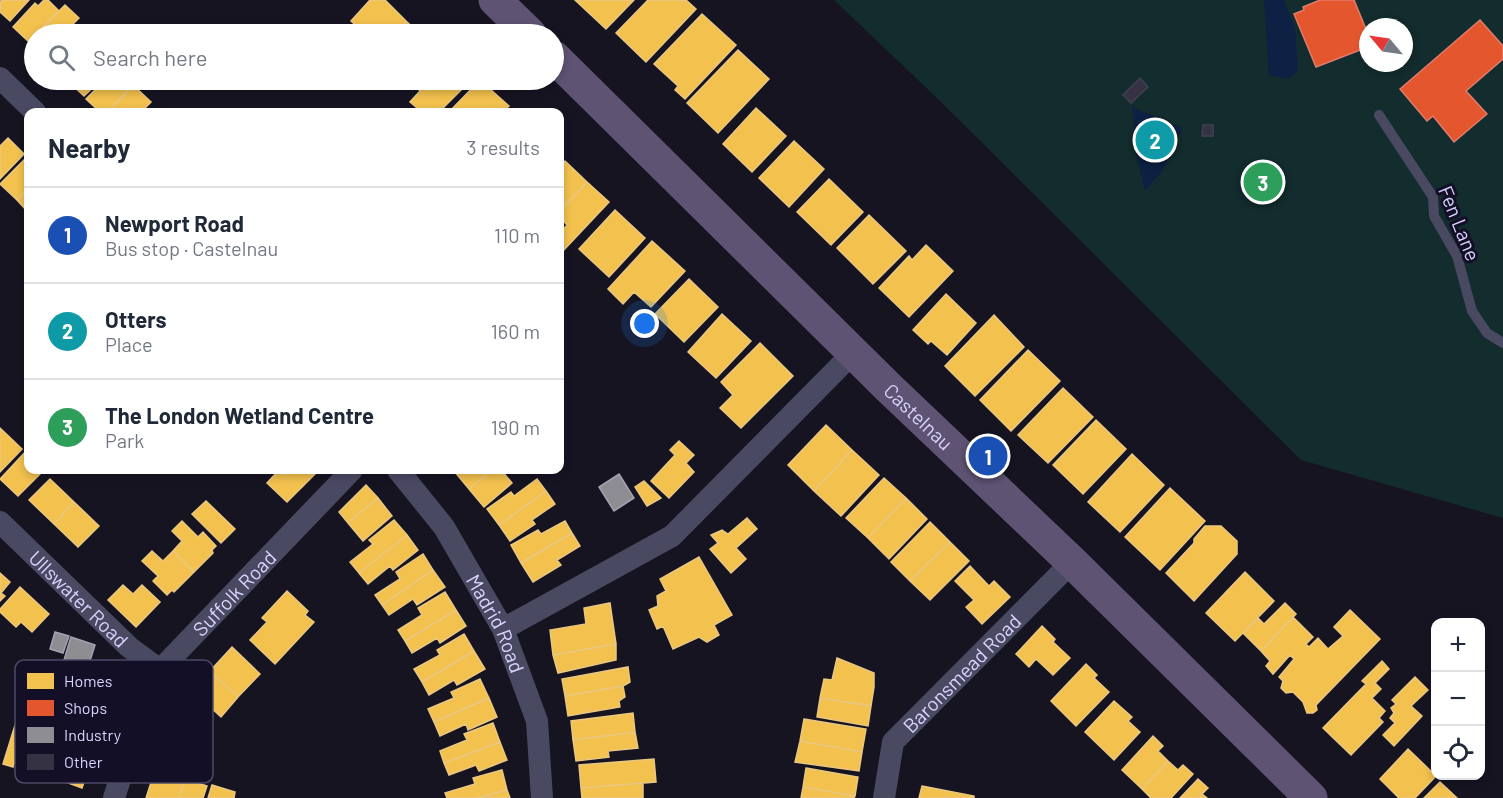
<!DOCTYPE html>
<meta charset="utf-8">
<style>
body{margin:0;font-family:Barlow,sans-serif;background:#f2f2f3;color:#1f2937}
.controls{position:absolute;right:18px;bottom:18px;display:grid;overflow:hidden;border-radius:12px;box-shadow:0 3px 9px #0003}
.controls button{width:54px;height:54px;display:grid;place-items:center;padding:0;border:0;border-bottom:2px solid #e0e1e3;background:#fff;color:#1f2937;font:30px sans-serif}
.compass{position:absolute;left:1359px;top:18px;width:54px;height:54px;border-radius:50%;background:#fff;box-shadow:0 3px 9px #0003;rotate:299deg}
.you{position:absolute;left:645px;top:324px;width:21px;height:21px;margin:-15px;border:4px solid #fff;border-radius:50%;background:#1a73e8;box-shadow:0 0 0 9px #1a73e833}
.badge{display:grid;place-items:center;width:39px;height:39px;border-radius:50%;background:#db2777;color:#fff;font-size:20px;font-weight:700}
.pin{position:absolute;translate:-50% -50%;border:3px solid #fff;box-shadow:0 2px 6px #0006}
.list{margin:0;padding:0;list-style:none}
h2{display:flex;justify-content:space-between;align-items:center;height:78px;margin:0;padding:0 24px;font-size:26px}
h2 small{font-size:20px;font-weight:400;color:#747a83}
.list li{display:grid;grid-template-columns:39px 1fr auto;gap:18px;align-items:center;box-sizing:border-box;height:96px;padding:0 24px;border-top:2px solid #e0e1e3}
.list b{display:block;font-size:22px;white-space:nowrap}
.list p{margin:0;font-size:20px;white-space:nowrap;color:#747a83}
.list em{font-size:20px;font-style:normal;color:#747a83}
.icon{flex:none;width:33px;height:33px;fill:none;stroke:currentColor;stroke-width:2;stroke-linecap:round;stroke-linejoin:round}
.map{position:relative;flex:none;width:1503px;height:798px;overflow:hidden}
.search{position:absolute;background:#fff;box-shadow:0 3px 9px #0003;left:24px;top:24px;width:540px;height:66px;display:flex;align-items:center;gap:15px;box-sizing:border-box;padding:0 21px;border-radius:33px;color:#747a83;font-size:22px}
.panel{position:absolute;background:#fff;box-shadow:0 3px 9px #0003;left:24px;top:108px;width:540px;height:366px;border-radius:12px}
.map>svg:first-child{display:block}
</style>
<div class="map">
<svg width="1503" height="798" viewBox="0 0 1503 798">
<rect width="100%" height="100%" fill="#161421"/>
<path fill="#132c2d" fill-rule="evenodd" d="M834,0h669v518l-202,-58 -362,-360zM1368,27h36v36h-36z"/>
<path fill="#0d2144" d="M1264,0h20l11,28 3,42 -9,9 -20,-4z
M1132,107l50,21 -19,42 -18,21 -7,-29z"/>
<path fill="#f2c14e" stroke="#eac783" stroke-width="1.5" d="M1,0h28l-19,21 -10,-9z
M44,0h4l11,11 -30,31 -16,-15 22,-24 3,3z
M370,0h15l21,21 -13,13h-28l-14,-13z
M575,0h59l-28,29z
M648,0h38l10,9 -50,53 -30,-29z
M65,5l14,13 -13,13 4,3h-34z
M702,14l34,31 -51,54 -10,-9 3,-4 -24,-22z
M406,21l14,13h-27z
M738,50l31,29 -51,54 -31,-30z
M67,80h34l-17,16z
M105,80h34l-32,32h-7l-14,-13z
M411,80h60l-32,32h-17l-12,-10 10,-11 -11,-10z
M480,80l29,26 -6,6h-54z
M133,85l18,17 -10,10h-34z
M756,108l30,28 -34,36 -29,-28z
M8,138l16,16 -24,25v-33z
M794,141l30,28 -35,38 -30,-29z
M27,157l1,32 -11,11 -17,-16z
M565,161l22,21 -27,29v-44z
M829,179l34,33 -32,33 -34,-33z
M587,182l22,20 -46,49 -3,-3v-15l7,-8 -7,-8v-6z
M28,189v23l-11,-12z
M615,210l30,28 -36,39 -30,-28z
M869,215l37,36 -33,33 -36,-36z
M652,241l33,30 -34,36 -17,-15 -11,12 -15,-15z
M926,245l27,26 -44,46 -30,-29 30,-32 3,4z
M689,279l29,28 -34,35 -29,-28z
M946,294l30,29 -29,32 -16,-14 -3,3 -15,-14z
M722,314l29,27 -35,37 -28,-26z
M994,315l30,32 -49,49 -30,-30z
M760,343l33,33 -52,52 -21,-20 13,-13 -12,-13z
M1028,350l32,31 -49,50 -31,-31z
M1063,388l30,29 -45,46 -30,-28z
M1096,420l30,29 -43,45 -30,-29z
M826,425l26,25 -38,41 -26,-26z
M0,428l22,21 -22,23z
M679,441l15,14 -8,8 8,9 -25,26 -18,-17 24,-26 -5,-5z
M27,450l1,20h16l-26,26 -18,-17z
M852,450l27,25 -38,41 -27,-25z
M1132,454l32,31 -44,47 -32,-30z
M279,470h40l-32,32 -20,-19z
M456,470h36l-23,19 -15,-18z
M492,470h9l11,13 -28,24 -15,-18z
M884,478l22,20 -38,40 -22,-20z
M50,479l24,23 -20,22 -25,-24z
M537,479l9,12 -47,34 -12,-16 24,-17 3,4z
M644,481l17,17 -14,8 -12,-19z
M366,485l12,13 -30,25 -9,-11z
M1170,488l35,33 -45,49 -35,-33z
M546,491l9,13 -23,16 3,4 -25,17 -11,-16z
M378,498l14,18 -29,25 -15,-18z
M906,498l21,21 -38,40 -21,-21z
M206,501l29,28 -14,14 -29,-29z
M74,502l25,24 -21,21 -24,-23z
M747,518l10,11 -21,19 10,11 -15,14 -21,-24 8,-6 -7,-8 11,-5 6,4z
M394,520l13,15 -48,38 -9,-11 23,-18 -4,-4z
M182,521l16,16 5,-5 13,14 -4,4 1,3 -19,19 -21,-21 9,-10 -10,-10z
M565,521l7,12 -51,30 -10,-18 27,-15 3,4z
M930,522l20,20 -40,39 -19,-19z
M1205,526h16l16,15v13l-43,47 -28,-28 28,-30v-4z
M572,533l8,13 -23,14 4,5 -28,17 -12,-19z
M407,535l11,15 -25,20 -3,-4 -22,18 -9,-11z
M950,542l19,19 -39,39 -20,-19z
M152,551l11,10 10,-10 21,21 -20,20 -2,-2 -5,5 -14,-14 5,-5 -16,-15z
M423,554l10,16 -51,35 -7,-10 25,-16 -4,-7z
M699,557l33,58 -18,10 5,10 -12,7 -8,-5 -26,12 -10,-23 -6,3 -8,-19 9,-4 -1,-10 9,-5 -6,-12z
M970,566l19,20 5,-5 16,16 -28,27 -16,-17 8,-7 -19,-19z
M433,570l12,17 -28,18 -4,-6 -24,16 -7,-10z
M1245,572l29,29 -39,40 -29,-28z
M0,573l10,9 -9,11 4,3 -5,5z
M123,585l10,9 9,-9 18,17 -24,25 -28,-27z
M20,587l29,27 -17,18 -11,-10 -5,5 -16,-15v-3z
M287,591l21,20 -3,4 9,7 -39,42 -25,-24 17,-18 -5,-4z
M445,592l11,18 -51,31 -7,-11 24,-15 -4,-7z
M610,603l6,41 -63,11 -3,-25 36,-6 -2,-16z
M1285,603l11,11 -35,37 -18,-18 15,-15 6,6z
M456,610l10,16 -26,17 -3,-5 -25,15 -7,-12z
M1350,610l30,29 -64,66 1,5 -4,3h-6l-4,-11 -10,-10 -7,1 -5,-5 2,-7 -4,-4 15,-18 -4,-4 -17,19 -7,-8 4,-5 -9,-10 32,-34 20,20 -7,7 3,3 9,-9 10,11 15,-13 -9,-9z
M1042,626l13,13 -2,3 17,16 -17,17 -17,-16 -7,8 -13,-13z
M464,634l10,17 -52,31 -8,-13 26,-14 -3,-5z
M616,644v16l-58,13 -5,-18z
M232,647l28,27 -22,23 -28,-26z
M474,651l11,18 -28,16 -3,-5 -25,15 -7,-13z
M837,658l37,15v14l-3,19 -51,-8 4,-19 8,1z
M1382,661l7,8 -14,14 6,6 -9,9 13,13 -6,7 4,4 -32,33 -28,-27 43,-44 -4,-3z
M1086,664l11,11 -3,3 15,14 -33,34 -25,-25z
M628,667l2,15 -7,4 -58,10 -3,-17z
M210,671l28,26 -17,20 -29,-27z
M1415,677l13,13 -17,16 11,10 -28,30 -11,-11 12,-12 -5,-5 4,-5 -3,-5 5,-4 -4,-4z
M480,679l9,19 -55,24 -6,-13 26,-11 -3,-6z
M623,686l2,11 -6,4 1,6 -52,9 -3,-20z
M489,698l8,19 -29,13 -2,-6 -26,12 -6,-14z
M820,698l51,8 -3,20 -51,-9z
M1114,701l18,16 -4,4 12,11 -26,28 -29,-28z
M21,706l25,7 -18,55 -14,-5 -1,4 -10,-3z
M633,713l2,19 -62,8 -2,-19z
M804,719l62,10 -4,23 -62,-11z
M493,723l7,19 -56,21 -4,-12 27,-11 -3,-6z
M84,724l18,5 -20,59 -16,-6 1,-2 -8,-3 11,-33 6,3z
M635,732l3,16 -30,3 1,6 -33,4 -3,-21z
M1153,736l10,10 -5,5 10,10 -26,28 -20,-19z
M800,741l62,11 -3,19 -64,-9z
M500,742l7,18 -28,11 -3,-6 -27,10 -5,-12z
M1408,749l28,27 -21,22h-16l-19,-19z
M654,759l2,23 -75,6 -2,-23z
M1168,761l10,9 5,-5 10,9 -22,24h-20l-9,-9z
M806,768l52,9 -3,19 -52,-9z
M155,770l30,9 -6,19h-33z
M502,770l5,20 -30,8h-30l-2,-5 30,-9 -2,-6z
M185,779l22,7 -4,12h-24z
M1198,779l10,9 -6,6 5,4h-27z
M1440,782l17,16h-33z
M643,783v15h-61l-1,-10z
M212,785l23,7 -1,6h-26z
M922,786l52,10v2h-55z
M803,787l52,9 -1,2h-53z
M507,790l3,8h-33z"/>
<path fill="#e4572e" stroke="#e17c6d" stroke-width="1.5" d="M1320,0h34l14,34v13l-52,20 -22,-53 10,-4 -1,-3z
M1480,20l23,26v13l-37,32 21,23 -33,28 -21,-26 -6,5 -27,-32z"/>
<path fill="#8d8d92" stroke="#a4a2b3" stroke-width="1.5" d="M619,474l15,24 -20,13 -15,-24z
M55,632l14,4 -6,17 -13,-4z
M71,637l24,8 -7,22 -24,-7z"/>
<path fill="#343243" stroke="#433f54" stroke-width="1.5" d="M1140,78l8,9 -17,16 -8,-8z
M1203,125h10v11h-11z"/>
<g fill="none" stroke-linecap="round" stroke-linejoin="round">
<path stroke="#4a4962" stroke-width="10" d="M1379,115l54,82 1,19 23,40 15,55 15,22 16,10"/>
<g stroke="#4a4962" stroke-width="22">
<path d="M0,78l35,34"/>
<path id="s1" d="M398,470l46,57 59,102 34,92 5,77"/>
<path id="s2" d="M0,522l129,125 31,23"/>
<path d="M503,629l169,-93 181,-183"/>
<path id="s3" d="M114,798l21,-66 25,-62 192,-200"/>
<path id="s4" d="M884,798l9,-56 179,-180"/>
</g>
<g stroke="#5e5373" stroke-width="33">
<path d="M495,0l35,34"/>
<path id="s5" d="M554,57l334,330 184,175 239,236"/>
</g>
</g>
<g text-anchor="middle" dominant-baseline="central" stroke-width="6" stroke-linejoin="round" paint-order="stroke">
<g font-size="20" fill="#d9d4ff" stroke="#130f26">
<text transform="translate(1460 223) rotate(68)">Fen Lane</text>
<text stroke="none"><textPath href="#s5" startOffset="512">Castelnau</textPath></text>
<text stroke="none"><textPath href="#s3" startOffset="243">Suffolk Road</textPath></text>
<text stroke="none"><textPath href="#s2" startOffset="110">Ullswater Road</textPath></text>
<text stroke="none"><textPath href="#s1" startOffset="183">Madrid Road</textPath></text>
<text stroke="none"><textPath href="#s4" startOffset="154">Baronsmead Road</textPath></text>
</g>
</g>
<rect x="15" y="660" width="198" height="123" rx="9" fill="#130f26" stroke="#4e4a67" stroke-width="1.5"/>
<rect x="27" y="673" width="27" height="16" fill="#f2c14e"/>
<rect x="27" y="700" width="27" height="16" fill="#e4572e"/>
<rect x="27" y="727" width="27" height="16" fill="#8d8d92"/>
<rect x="27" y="754" width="27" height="16" fill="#343243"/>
<g font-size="16" fill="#d9d4ff">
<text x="64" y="687">Homes</text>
<text x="64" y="714">Shops</text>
<text x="64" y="741">Industry</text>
<text x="64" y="768">Other</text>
</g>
</svg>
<div class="controls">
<button>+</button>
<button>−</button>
<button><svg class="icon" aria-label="locate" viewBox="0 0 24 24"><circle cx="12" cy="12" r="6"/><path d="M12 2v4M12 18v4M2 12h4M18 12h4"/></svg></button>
</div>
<svg class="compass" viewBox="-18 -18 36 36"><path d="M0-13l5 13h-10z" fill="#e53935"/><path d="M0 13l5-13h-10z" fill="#747a83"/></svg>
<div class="you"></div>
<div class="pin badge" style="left:988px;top:456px;background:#1a4fb4">1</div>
<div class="pin badge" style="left:1155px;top:140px;background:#0f9aa8">2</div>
<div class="pin badge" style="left:1263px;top:182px;background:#2e9e5b">3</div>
<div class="search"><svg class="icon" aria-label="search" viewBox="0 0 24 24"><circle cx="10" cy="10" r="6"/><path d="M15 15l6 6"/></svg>Search here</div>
<section class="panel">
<h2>Nearby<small>3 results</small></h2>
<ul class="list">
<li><span class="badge" style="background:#1a4fb4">1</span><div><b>Newport Road</b><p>Bus stop · Castelnau</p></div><em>110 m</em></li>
<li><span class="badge" style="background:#0f9aa8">2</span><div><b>Otters</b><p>Place</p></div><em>160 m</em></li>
<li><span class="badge" style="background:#2e9e5b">3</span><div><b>The London Wetland Centre</b><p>Park</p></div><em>190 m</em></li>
</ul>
</section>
</div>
